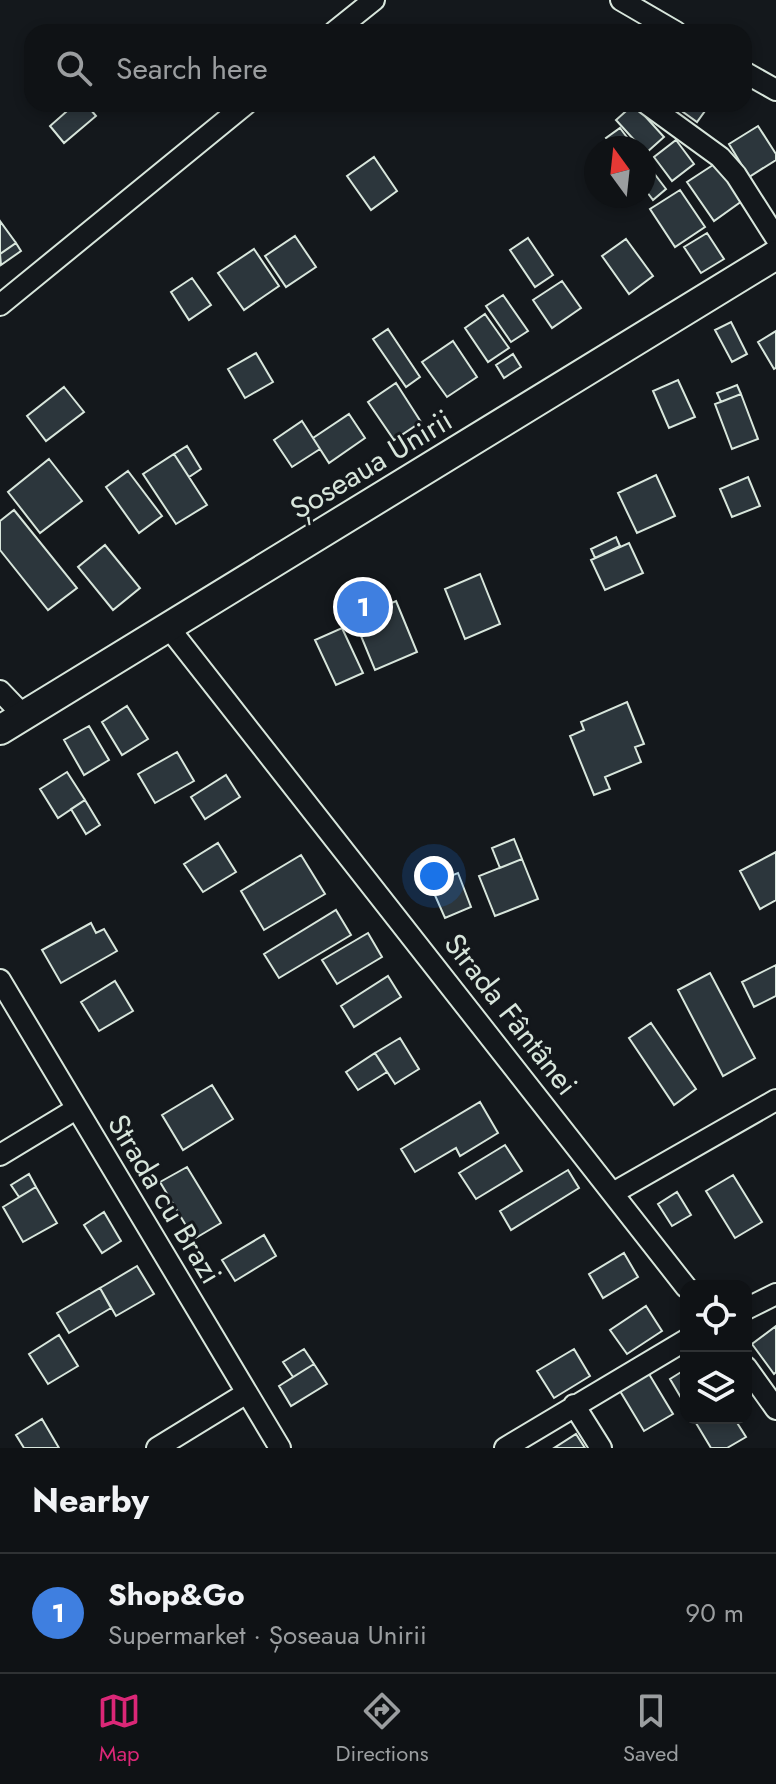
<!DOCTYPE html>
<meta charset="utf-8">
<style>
body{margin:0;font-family:Jost,sans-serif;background:#181b1e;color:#f1f3f6}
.controls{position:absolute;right:24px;bottom:24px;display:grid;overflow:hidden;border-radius:16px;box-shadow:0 4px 12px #0003}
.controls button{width:72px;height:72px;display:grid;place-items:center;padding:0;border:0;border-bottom:2px solid #2f3234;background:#0f1215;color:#f1f3f6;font:40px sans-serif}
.compass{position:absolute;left:584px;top:136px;width:72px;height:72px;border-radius:50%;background:#0f1215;box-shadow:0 4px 12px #0003;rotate:345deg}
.you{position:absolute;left:434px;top:876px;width:28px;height:28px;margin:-20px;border:6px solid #fff;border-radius:50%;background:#1a73e8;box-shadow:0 0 0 12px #1a73e833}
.badge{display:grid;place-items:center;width:52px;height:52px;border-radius:50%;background:#db2777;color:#fff;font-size:26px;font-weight:700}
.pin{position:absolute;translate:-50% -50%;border:4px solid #fff;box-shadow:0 2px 8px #0006}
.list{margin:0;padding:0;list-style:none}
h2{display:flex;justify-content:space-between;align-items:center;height:104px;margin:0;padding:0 32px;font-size:34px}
h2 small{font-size:26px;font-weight:400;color:#9b9ea0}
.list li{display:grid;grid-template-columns:52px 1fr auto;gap:24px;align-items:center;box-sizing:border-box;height:120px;padding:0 32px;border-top:2px solid #2f3234}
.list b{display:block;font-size:30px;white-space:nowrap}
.list p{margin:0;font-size:26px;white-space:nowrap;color:#9b9ea0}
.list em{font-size:26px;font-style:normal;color:#9b9ea0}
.icon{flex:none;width:44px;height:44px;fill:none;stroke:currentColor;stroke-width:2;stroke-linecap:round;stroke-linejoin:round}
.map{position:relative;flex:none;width:776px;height:1448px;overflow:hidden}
.search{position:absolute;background:#0f1215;box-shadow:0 4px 12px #0003;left:24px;right:24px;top:24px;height:88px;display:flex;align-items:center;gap:20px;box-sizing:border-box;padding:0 28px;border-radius:24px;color:#9b9ea0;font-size:30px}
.sheet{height:224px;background:#0f1215}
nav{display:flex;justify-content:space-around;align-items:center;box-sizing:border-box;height:112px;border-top:2px solid #2f3234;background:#0f1215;font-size:22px;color:#9b9ea0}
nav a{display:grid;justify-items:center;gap:4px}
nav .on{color:#db2777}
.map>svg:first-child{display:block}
</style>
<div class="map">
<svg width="776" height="1448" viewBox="0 0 776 1448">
<rect width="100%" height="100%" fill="#14181c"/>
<path fill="#2c363c" stroke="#d8e6dc" stroke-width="2" d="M75,104h11l10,12 -32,27 -14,-17z
M634,104l30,33 -18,16 -30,-33z
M672,104h38l-13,18z
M758,126l18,28v6l-27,17 -20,-33z
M620,128l15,20h-21l-8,-10z
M676,140l18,24 -22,17 -18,-24z
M374,157l23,34 -26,19 -24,-34z
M644,160l22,29 -13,11 -9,-12z
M716,163l26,38 -28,20 -27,-39z
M680,190l25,37 -30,20 -25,-38z
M0,221l16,22 -16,11z
M707,233l17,26 -23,14 -17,-26z
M295,236l21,31 -30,20 -21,-31z
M528,238l25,37 -18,12 -25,-37z
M626,239l27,37 -24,18 -27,-38z
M16,243l5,8 -20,14 -1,-11z
M254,249l25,37 -35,24 -26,-37z
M192,278l19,27 -22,15 -18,-28z
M562,281l19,27 -29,20 -19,-28z
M503,295l25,36 -17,11 -25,-36z
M485,314l24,34 -21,14 -23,-34z
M731,322l16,32 -15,8 -17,-32z
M388,329l32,48 -14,10 -33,-48z
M776,331v37l-2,1 -16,-27z
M453,341l24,36 -30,20 -25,-35z
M256,353l17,29 -28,16 -17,-29z
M513,354l8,13 -17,11 -8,-13z
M678,380l17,37 -26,11 -16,-37z
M396,383l25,39 -27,18 -26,-38z
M737,385l4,9 -20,8 -4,-9z
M64,387l20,25 -38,29 -19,-25z
M741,394l17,45 -26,10 -17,-45z
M349,414l16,24 -36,25 -16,-25z
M302,421l18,28 -28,18 -18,-27z
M187,446l14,23 -12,8 -15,-23z
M174,454l33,51 -31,19 -33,-50z
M49,459l33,42 -42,32 -32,-41z
M128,471l34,45 -23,17 -33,-46z
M656,475l19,41 -38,17 -19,-40z
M748,477l12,29 -28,11 -12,-28z
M14,510l63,78 -29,22 -48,-60v-29z
M616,537l4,9 -25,12 -4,-9z
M629,543l14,30 -38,17 -14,-30z
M105,545l35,43 -27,22 -35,-43z
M480,574l20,50 -35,15 -20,-50z
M396,601l21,51 -42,18 -21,-51z
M342,628l21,45 -27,12 -21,-45z
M627,702l17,42 -9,3 6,15 -36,15 5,12 -16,6 -24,-59 14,-6 -3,-8z
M127,706l21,33 -26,16 -20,-33z
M89,726l20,34 -25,15 -20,-35z
M177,752l17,29 -39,22 -17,-29z
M67,772l18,28 -27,18 -18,-29z
M226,775l14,22 -35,22 -14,-22z
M85,800l15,25 -14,9 -15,-25z
M514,839l8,20 -22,9 -8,-20z
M218,843l18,29 -33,20 -19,-28z
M776,852v48l-16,9 -20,-38z
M301,855l24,39 -61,36 -23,-39z
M522,859l16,40 -43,17 -16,-40z
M458,873l13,34 -26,11 -15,-34z
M336,910l15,25 -72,43 -15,-24z
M91,923l5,10 8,-4 13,22 -56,32 -19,-33z
M368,933l14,24 -45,27 -15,-24z
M776,965v31l-22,11 -12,-25z
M710,973l45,85 -32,18 -45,-86z
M388,976l13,21 -47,30 -13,-21z
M115,981l18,30 -34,20 -18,-29z
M651,1023l45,66 -22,16 -45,-67z
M400,1038l19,31 -24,15 -20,-31z
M375,1053l12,19 -29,18 -12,-18z
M212,1085l21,34 -50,31 -21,-35z
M480,1102l18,31 -38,23 -4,-8 -41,24 -14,-23z
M505,1145l17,26 -46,28 -17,-26z
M187,1167l34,56 -27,16 -34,-57z
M568,1170l11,18 -68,42 -11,-19z
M29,1174l7,13 -17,10 -8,-12z
M733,1175l29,47 -27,16 -29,-47z
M36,1187l21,36 -34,19 -20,-35z
M677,1192l14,23 -19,11 -14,-22z
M104,1212l17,29 -19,12 -18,-28z
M264,1235l12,21 -41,25 -13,-21z
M624,1253l14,24 -35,21 -14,-24z
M137,1266l17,28 -38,22 -16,-28z
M100,1288l11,20 -42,25 -12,-20z
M646,1306l16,25 -35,23 -17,-24z
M776,1326v46l-2,2 -22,-30z
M59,1335l19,31 -30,18 -19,-30z
M304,1349l10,15 -21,13 -10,-15z
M574,1349l16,27 -36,22 -17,-27z
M314,1364l13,20 -36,22 -12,-20z
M686,1369v30l-3,2 -13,-22z
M649,1374l24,40 -29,17 -24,-40z
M693,1418h41l12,19 -19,11h-16z
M42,1419l17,29h-35l-8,-13z
M576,1434l9,14h-31z"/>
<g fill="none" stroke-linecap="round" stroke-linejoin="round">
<g stroke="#d8e6dc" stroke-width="24">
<path id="minor" d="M621,0l55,32
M334,32l40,-32
M744,72l32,18
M647,104l73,53 16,18 40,63
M0,305l246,-201
M169,628l517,659
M0,691l23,24
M0,980l280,468
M0,1155l76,-46
M613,1193l163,-93
M746,1309l30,-15
M746,1367l30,42
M574,1405l27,43
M157,1448l88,-54
M505,1448l181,-108"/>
</g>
<g stroke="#d8e6dc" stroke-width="32">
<path id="secondary" d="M0,730l776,-475"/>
</g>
<use href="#minor" stroke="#14181c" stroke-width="20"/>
<use href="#secondary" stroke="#14181c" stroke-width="28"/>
</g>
<g text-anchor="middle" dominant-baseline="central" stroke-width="6" stroke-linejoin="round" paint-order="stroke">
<g font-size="30" fill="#d8e6dc" stroke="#14181c">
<text transform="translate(371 464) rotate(-31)">Șoseaua Unirii</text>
<text transform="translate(511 1014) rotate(52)">Strada Fântânei</text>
<text transform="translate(165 1199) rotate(59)">Strada cu Brazi</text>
</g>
</g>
</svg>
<div class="controls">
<button><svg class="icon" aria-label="locate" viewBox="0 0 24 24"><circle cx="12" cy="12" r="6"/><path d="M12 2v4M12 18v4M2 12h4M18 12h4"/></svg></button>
<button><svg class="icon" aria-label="layers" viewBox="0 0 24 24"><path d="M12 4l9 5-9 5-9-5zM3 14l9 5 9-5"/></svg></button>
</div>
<svg class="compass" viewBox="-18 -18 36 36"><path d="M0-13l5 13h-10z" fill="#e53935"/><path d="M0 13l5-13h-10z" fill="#9b9ea0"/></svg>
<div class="you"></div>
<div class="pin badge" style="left:363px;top:607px;background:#3f7fe0">1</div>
<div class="search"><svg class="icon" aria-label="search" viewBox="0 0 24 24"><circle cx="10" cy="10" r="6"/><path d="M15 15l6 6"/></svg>Search here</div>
</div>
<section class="sheet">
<h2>Nearby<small></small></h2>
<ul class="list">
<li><span class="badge" style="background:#3f7fe0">1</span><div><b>Shop&amp;Go</b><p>Supermarket · Șoseaua Unirii</p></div><em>90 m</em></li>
</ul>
</section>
<nav>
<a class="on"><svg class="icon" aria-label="map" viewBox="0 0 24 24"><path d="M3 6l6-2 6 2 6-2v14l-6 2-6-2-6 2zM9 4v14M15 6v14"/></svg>Map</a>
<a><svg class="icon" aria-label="directions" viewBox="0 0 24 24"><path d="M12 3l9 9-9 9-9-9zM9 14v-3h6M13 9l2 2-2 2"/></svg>Directions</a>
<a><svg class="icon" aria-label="saved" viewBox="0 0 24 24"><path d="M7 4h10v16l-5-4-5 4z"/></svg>Saved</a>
</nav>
